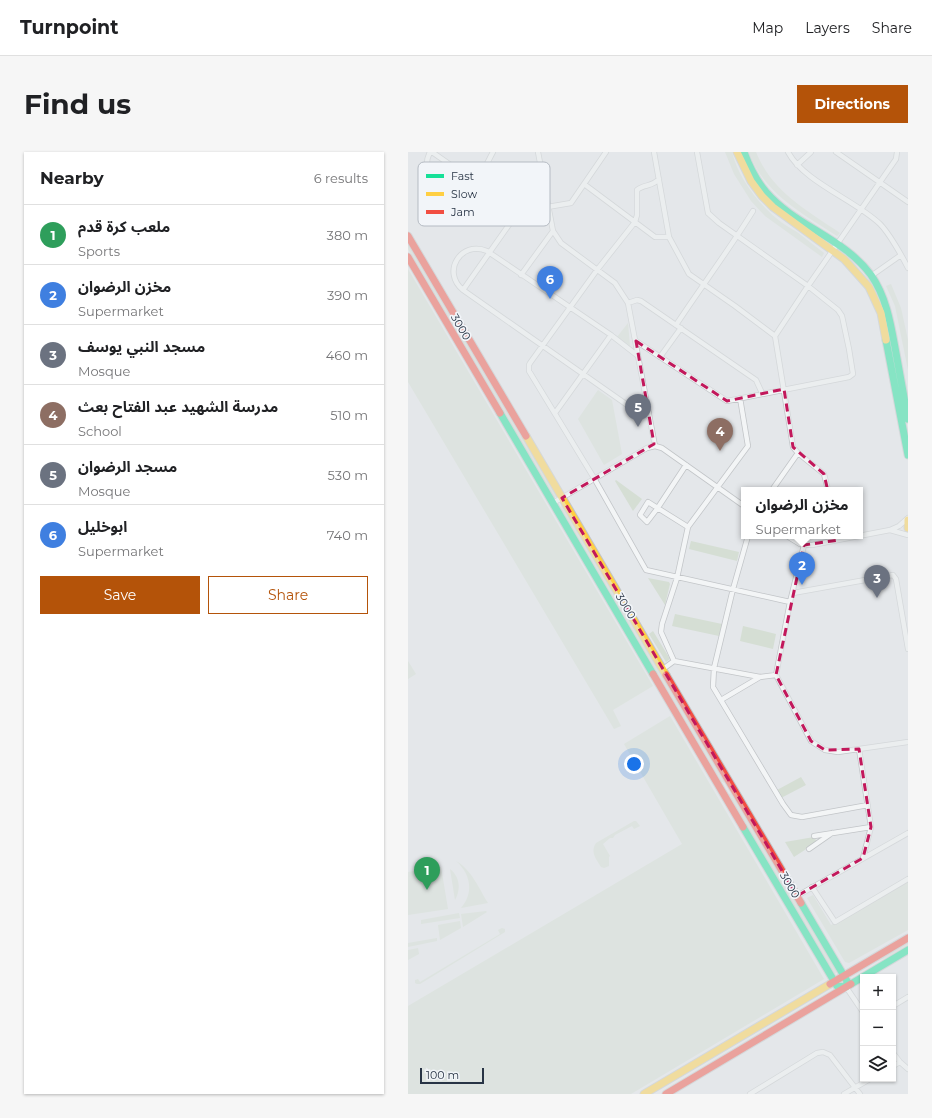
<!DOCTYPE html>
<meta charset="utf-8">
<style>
body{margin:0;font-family:Montserrat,"Noto Sans Arabic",sans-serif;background:#f6f6f6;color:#202124}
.controls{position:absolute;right:12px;bottom:12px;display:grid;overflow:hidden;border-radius:0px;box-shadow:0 1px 3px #0004}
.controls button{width:36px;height:36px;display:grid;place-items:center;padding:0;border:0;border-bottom:1px solid #e0e0e0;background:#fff;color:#202124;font:20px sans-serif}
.scale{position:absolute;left:12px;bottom:10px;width:64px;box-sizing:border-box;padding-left:4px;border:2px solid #283445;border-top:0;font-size:11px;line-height:14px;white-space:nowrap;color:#283445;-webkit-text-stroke:3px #f2f5f9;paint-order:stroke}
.you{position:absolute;left:226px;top:612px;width:14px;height:14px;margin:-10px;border:3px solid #fff;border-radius:50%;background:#1a73e8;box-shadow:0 0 0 6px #1a73e833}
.badge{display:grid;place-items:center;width:26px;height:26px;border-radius:50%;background:#b45309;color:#fff;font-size:13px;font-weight:700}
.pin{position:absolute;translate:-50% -33px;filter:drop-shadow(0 1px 2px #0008)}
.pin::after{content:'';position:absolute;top:21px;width:14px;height:12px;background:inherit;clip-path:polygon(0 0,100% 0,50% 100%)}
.popup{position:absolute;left:333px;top:335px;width:122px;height:52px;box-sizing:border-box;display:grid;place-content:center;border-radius:0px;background:#fff;filter:drop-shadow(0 1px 3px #0005);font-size:13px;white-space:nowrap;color:#757577}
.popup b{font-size:15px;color:#202124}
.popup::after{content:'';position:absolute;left:50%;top:100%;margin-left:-8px;border:8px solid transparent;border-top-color:#fff}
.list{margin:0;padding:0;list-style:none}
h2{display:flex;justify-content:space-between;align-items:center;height:52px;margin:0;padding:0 16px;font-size:17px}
h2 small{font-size:13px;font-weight:400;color:#757577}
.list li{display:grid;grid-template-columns:26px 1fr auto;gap:12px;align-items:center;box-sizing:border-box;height:60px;padding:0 16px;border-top:1px solid #e0e0e0}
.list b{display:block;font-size:15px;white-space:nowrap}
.list p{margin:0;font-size:13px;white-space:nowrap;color:#757577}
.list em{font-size:13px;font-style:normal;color:#757577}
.actions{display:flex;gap:8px;padding:12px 16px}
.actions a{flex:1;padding:9px 0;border:1px solid #b45309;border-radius:0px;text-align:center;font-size:14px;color:#b45309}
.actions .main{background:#b45309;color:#fff}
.icon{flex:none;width:22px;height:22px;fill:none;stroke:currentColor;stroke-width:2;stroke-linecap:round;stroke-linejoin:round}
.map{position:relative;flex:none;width:500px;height:942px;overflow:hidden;border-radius:0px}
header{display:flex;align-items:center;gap:24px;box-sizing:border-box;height:56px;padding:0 20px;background:#fff;border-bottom:1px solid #e0e0e0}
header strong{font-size:19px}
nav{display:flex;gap:22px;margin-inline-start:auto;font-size:14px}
.intro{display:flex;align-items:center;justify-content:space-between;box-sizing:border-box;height:96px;padding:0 24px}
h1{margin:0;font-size:28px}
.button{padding:10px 18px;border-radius:0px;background:#b45309;color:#fff;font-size:14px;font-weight:700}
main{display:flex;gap:24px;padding:0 24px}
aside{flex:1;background:#fff;border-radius:0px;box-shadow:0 1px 3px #0004}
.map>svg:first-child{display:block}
</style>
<header>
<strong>Turnpoint</strong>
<nav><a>Map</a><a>Layers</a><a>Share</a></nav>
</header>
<div class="intro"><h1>Find us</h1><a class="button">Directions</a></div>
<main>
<aside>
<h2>Nearby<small>6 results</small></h2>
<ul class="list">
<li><span class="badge" style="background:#2e9e5b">1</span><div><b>ملعب كرة قدم</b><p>Sports</p></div><em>380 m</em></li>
<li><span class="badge" style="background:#3f7fe0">2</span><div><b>مخزن الرضوان</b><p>Supermarket</p></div><em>390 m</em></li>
<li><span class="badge" style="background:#6b7280">3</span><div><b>مسجد النبي يوسف</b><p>Mosque</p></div><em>460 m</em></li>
<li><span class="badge" style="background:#8d6e63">4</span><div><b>مدرسة الشهيد عبد الفتاح بعث</b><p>School</p></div><em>510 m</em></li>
<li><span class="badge" style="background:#6b7280">5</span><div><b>مسجد الرضوان</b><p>Mosque</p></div><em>530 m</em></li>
<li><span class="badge" style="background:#3f7fe0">6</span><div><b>ابوخليل</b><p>Supermarket</p></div><em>740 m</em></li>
</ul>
<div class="actions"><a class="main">Save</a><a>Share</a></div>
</aside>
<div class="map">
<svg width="500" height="942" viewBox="0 0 500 942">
<rect width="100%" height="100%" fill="#e4e7ea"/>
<path fill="#d5ded4" d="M317,0h7c6,25 25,50 44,66 7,6 14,10 21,14 9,7 18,14 27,21l-2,4 -57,-41 -14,-15 -17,-27z
M341,0h7c16,40 50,58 84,81l-3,3c-34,-22 -74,-43 -88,-84z
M0,91l149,253 -3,2 -146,-249z
M0,117l245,417 -40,24 8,16 -7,3 -206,-347z
M483,132l10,24 7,32v30l-13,-64 -9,-20z
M220,171l2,23 -13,-9z
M190,238l14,10 10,54 -18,11 -26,-46z
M208,328l26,19 -9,12 -18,-30z
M154,353l162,276v2l-3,-2 -161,-274z
M283,389l48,11 -2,9 -48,-12z
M240,426l21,4 1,2 -5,21z
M267,462l47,10 -3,12 -47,-10z
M335,474l33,8 -3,15 -33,-8z
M245,479l17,28 -4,3 -17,-28z
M0,509l8,13 -8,5z
M262,564l154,263 -193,115h-223v-88l274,-162 -58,-100z
M393,625l5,8 -25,13 -4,-8z
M323,641l106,179 -2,2 -107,-179z
M226,669h2l4,5 -6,3 -2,-3 -17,9 -2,3h-3l-7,6 7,12 -1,1v9l-5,2 -3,-1c-5,-8 -11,-15 -5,-24z
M406,685l3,5 -23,15 -9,-15z
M48,709c16,9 23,28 32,42l-27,5c13,-15 10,-34 -5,-47z
M33,715l7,42 -40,6v-43z
M42,717c10,8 11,20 5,31z
M500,729v49l-59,33 -4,-1 -38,-64 6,-3 18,30z
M78,759l1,1 -24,15 -2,-13z
M51,761l1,5 -39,6v-4z
M52,769l1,7 -21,12 -2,-15z
M94,776l3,1v3l-85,52h-3l-2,-1v-3l3,-1 2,3 80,-48 -2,-4z
M29,786v3l-29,6v-4z
M500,790v3l-22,13 -11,4z
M10,796l1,6 -11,6v-10z"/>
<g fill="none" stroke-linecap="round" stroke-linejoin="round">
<g stroke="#c2c5c8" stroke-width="6">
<path id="street" d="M22,0c-13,25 16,53 39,36 11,-8 18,-25 24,-36
M24,0l86,60
M130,0l15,79 8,12 54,40 13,20 27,143
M246,0l15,85 20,37 46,32 40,30
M380,0c16,30 67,48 92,72 9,9 22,32 28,44
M428,0l72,50
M389,13l14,-13
M251,27c-7,8 -15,5 -22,11v25l-2,7 -38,48 -67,93 -1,2v6l65,107 52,92 144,32
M176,32l71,53h14
M113,123l32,-44
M463,124l30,-21
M55,138l55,-78 53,-9 35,-51
M220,151l9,-3 4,1 115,79 6,13
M268,173c25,-38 53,-75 77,-114
M228,189l91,60 122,-24 4,-3 -4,-25 -7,-33 -4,-6 -30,-24 -89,-63 -11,-10 -11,-61
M230,204l-27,-21 -124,-84c-26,-11 -46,21 -24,39l170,119 16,4
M252,205l21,-29
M147,261l56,-78
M278,313l-29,44 -10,13 -7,-7 8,-13 40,25
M364,338l26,-37
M420,338l-4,-16 -26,-21 -5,-6 -18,-111 33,-50 88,-127 1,-7
M145,351l94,-55 8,-2 7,2 82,58
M482,378l18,5
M340,384l-15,53 -19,79 -1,19 70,117 8,11 11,2 66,-12
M379,384l13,8 12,1 78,-15 9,-4 9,-8
M396,393l-14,57 -14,73 35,66 14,9 13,2 70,-10
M385,441l100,-18 3,4 12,70
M266,509l-13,-29 1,-8 15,-46 11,-51 60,-81 -8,-48
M255,517l11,-8 86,16 16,-2
M313,548l39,-23
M451,597l12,78 -8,31
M406,684l57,-9
M401,697l23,-16
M404,735l23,35 73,-43
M389,744l111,-63
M438,835l17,25
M485,854l15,-9
M485,901l7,9 8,7
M485,914l7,-4
M342,942l67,-41 6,-1 7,3 30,39
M436,942l26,-15"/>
</g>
<g stroke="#c2c5c8" stroke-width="9">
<path id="fast" d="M336,0c5,14 12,28 22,40 29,34 78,46 105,83 16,23 20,51 25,78 4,22 8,44 12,66
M478,188l22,115
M92,261l153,261
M335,675l94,159 9,1 1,-6 -46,-78
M443,832l57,-34"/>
</g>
<g stroke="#c2c5c8" stroke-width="9">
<path id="slow" d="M329,0l14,29 11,15 11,11 71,52 25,28 12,26 5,27
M118,284l140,239
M500,368v8
M236,942l186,-110"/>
</g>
<g stroke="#c2c5c8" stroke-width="9">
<path id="jam" d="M0,84l118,200
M0,105l92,156
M245,522l90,153
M258,523l135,228
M422,832l78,-46
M258,942l185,-110"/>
</g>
<use href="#street" stroke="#f3f5f6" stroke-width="4.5"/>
<use href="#fast" stroke="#16e098" stroke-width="7"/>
<use href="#slow" stroke="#ffcf43" stroke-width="7"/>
<use href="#jam" stroke="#f24e42" stroke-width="7"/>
</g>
<path d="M0 0H500V942H0ZM228,189l91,60 57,-12 9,58 31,27 15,66 -35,5 -28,130 35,66 14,9 34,-1 12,78 -8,31 -66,38 -235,-398 92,-54z" fill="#e4e7ea" fill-opacity=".55" fill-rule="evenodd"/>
<path fill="none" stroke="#c2185b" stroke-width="3" stroke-dasharray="8 5" stroke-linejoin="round" d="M228,189l91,60 57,-12 9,58 31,27 15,66 -35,5 -28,130 35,66 14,9 34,-1 12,78 -8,31 -66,38 -235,-398 92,-54z"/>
<g text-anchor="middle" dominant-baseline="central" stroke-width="3.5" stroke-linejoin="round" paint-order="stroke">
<g font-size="11" fill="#283445" stroke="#f2f5f9">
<text transform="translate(53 175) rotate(60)">3000</text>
<text transform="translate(218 454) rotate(59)">3000</text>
<text transform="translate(382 733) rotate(60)">3000</text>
</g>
</g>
<rect x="10" y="10" width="132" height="64" rx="6" fill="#f2f5f9" stroke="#b5bbc3" stroke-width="1"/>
<rect x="18" y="22" width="18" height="4" fill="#16e098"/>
<rect x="18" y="40" width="18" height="4" fill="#ffcf43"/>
<rect x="18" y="58" width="18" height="4" fill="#f24e42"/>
<g font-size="11" fill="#283445">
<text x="43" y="28">Fast</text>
<text x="43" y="46">Slow</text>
<text x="43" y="64">Jam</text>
</g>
</svg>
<div class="controls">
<button>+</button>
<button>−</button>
<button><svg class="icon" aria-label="layers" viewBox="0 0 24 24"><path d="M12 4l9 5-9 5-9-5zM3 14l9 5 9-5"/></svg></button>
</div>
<div class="scale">100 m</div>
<div class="you"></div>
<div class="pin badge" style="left:19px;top:738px;background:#2e9e5b">1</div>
<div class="pin badge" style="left:394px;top:433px;background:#3f7fe0">2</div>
<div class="popup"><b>مخزن الرضوان</b>Supermarket</div>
<div class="pin badge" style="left:469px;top:446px;background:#6b7280">3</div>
<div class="pin badge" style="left:312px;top:299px;background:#8d6e63">4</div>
<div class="pin badge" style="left:230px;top:275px;background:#6b7280">5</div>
<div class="pin badge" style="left:142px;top:147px;background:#3f7fe0">6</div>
</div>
</main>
